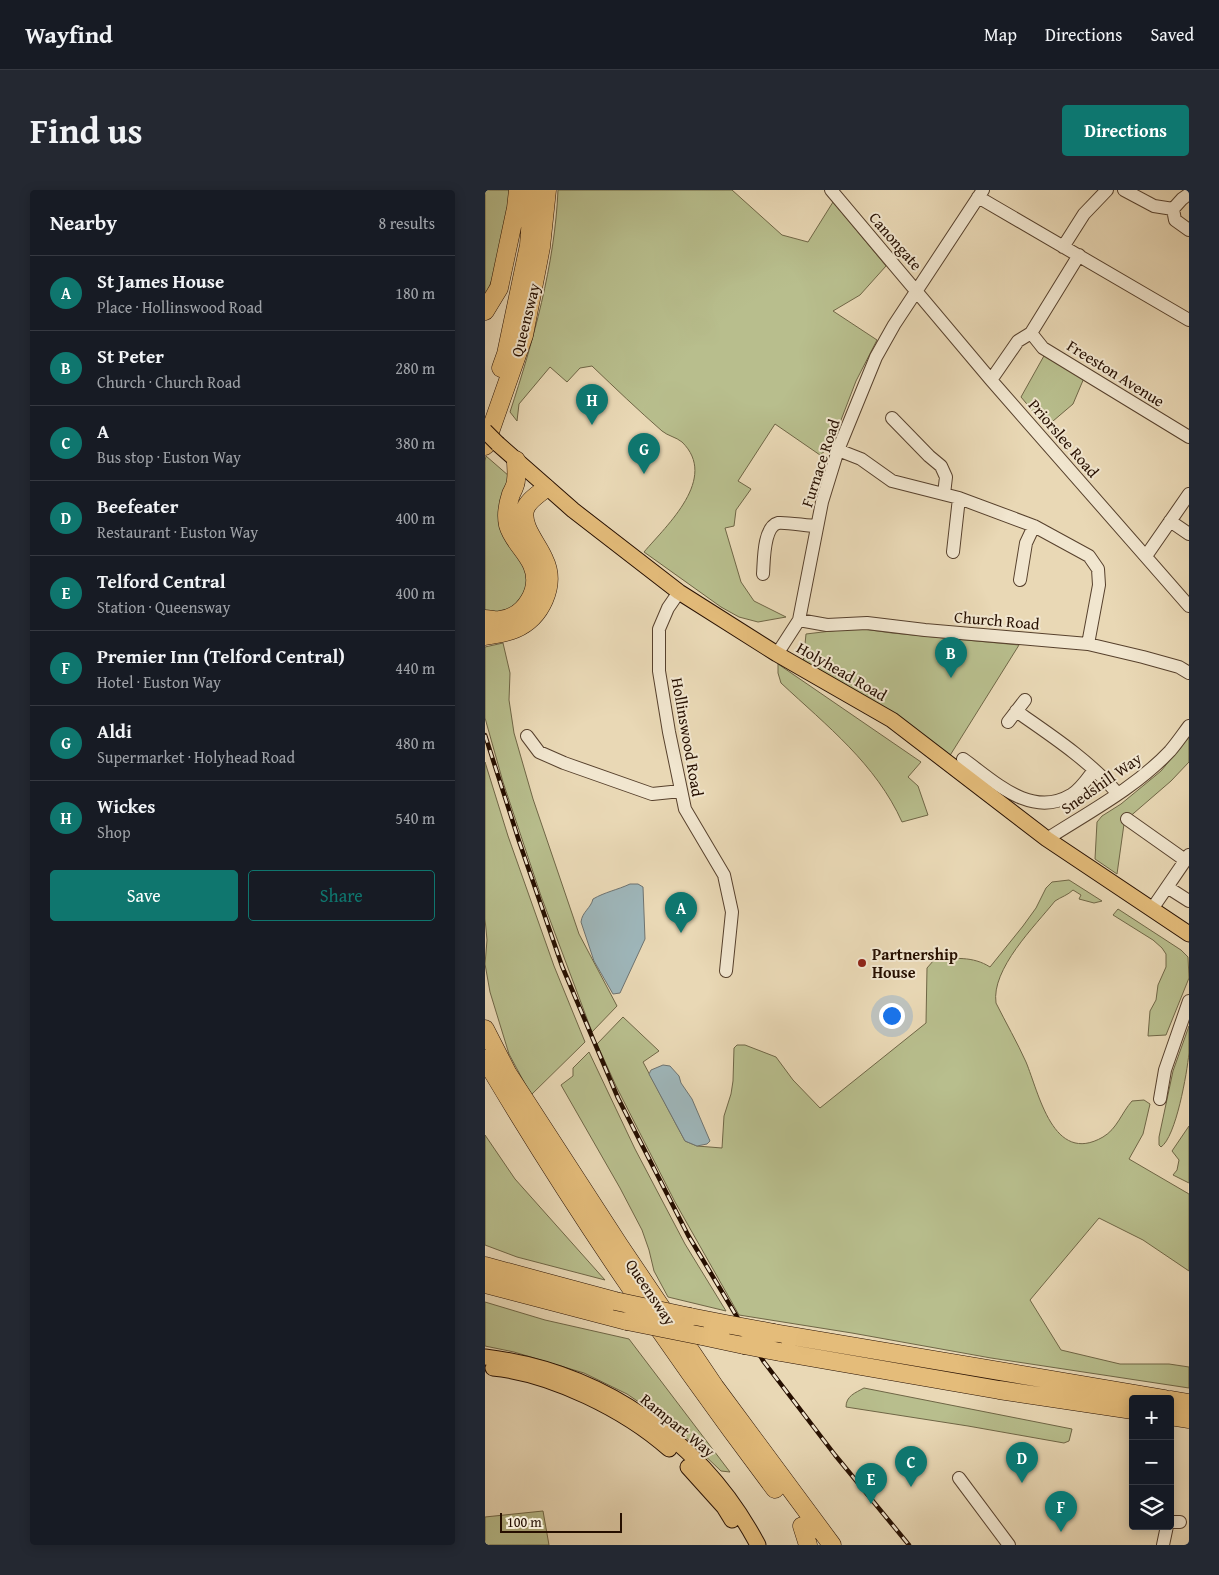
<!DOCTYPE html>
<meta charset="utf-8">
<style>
body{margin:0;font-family:"Gentium Book Plus",serif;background:#242831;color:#f1f3f6}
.controls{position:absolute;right:15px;bottom:15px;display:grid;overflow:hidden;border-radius:5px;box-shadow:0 2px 12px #0003}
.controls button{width:45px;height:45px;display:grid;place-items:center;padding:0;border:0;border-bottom:1px solid #363941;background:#171b24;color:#f1f3f6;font:25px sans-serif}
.scale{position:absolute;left:15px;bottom:12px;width:122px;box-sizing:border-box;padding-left:5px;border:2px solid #260f00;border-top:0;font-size:14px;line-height:18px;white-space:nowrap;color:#260f00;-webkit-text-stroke:4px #f1e6cf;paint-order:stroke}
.you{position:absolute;left:406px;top:825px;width:18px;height:18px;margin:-12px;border:4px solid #fff;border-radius:50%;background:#1a73e8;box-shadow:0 0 0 8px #1a73e833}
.badge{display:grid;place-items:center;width:32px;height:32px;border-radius:50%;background:#0f766e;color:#fff;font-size:16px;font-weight:700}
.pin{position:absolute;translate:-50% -41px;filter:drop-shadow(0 1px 2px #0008)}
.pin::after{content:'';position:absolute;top:26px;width:18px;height:15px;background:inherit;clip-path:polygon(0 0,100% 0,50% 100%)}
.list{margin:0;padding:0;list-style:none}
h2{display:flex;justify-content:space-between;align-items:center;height:65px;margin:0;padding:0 20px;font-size:21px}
h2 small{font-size:16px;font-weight:400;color:#9ea1a6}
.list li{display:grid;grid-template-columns:32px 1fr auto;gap:15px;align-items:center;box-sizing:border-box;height:75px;padding:0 20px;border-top:1px solid #363941}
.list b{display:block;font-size:19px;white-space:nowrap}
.list p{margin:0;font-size:16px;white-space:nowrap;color:#9ea1a6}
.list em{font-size:16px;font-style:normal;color:#9ea1a6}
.actions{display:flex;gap:10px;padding:15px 20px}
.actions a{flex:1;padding:11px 0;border:1px solid #0f766e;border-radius:5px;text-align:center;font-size:18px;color:#0f766e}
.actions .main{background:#0f766e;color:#fff}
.icon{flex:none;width:28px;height:28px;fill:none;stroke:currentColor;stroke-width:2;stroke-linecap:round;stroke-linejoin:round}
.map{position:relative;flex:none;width:704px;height:1355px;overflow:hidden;border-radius:5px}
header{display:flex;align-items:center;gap:30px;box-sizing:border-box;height:70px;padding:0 25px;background:#171b24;border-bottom:1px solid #363941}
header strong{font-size:24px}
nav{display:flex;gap:28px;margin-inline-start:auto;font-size:18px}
.intro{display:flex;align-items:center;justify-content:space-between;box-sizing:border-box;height:120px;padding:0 30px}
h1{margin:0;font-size:35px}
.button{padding:12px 22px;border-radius:5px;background:#0f766e;color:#fff;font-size:18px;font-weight:700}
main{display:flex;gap:30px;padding:0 30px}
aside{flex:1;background:#171b24;border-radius:5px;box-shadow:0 2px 12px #0003}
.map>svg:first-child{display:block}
</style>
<header>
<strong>Wayfind</strong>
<nav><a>Map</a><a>Directions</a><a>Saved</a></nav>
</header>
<div class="intro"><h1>Find us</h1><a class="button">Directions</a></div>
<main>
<aside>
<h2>Nearby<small>8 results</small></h2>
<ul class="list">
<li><span class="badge">A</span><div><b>St James House</b><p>Place · Hollinswood Road</p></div><em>180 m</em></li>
<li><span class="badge">B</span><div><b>St Peter</b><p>Church · Church Road</p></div><em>280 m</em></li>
<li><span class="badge">C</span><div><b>A</b><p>Bus stop · Euston Way</p></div><em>380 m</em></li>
<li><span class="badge">D</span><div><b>Beefeater</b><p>Restaurant · Euston Way</p></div><em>400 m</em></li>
<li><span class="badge">E</span><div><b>Telford Central</b><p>Station · Queensway</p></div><em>400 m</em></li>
<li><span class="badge">F</span><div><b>Premier Inn (Telford Central)</b><p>Hotel · Euston Way</p></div><em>440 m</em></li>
<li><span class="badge">G</span><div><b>Aldi</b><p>Supermarket · Holyhead Road</p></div><em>480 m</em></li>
<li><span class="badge">H</span><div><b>Wickes</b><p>Shop</p></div><em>540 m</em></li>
</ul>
<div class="actions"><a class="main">Save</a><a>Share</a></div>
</aside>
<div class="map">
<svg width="704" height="1355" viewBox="0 0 704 1355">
<rect width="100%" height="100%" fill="#e9d8b5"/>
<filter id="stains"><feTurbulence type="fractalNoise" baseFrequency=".004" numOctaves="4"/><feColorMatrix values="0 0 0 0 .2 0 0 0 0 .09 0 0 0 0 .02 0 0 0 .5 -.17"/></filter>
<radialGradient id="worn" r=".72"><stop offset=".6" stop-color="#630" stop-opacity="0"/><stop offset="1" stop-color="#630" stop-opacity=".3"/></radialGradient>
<path fill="#b8be8d" stroke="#6f6646" d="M0,0h28l-14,71 -14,37z
M73,0h174l50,45 26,7 25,-40 53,64 -26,29 -27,16 44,29 -21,41 -25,65 -11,9 -45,-31 -37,57 13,8 -15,21 -2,16 -9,2 16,54 13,19 32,16 -28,5 -19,-5 -18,-10 -77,-55c23,-27 75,-74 38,-110 -6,-5 -14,-6 -20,-11 -24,-21 -47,-43 -70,-65l-12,2 -13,14 -17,-15 -31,37 -2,17 -7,-9c23,-70 45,-148 48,-222z
M560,164l39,24 -11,26 -27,23 -25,-30z
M1,266l23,20 12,79 10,31 -17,25 -29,3v-153z
M371,438l36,5 127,12 -70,112 -146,-93 3,-30z
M18,453l7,30 -1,27 5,33 19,66 46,135 38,72 -25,26 -51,-136 -38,-114 -18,-64v-71z
M293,474l143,98 -13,15 10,9 10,29 -26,7c-26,-58 -75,-96 -121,-139l-3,-10z
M704,547v25l-18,19 -44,38 -3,5 -7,50 -22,-15 2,-37 5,-6 19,-12 40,-33z
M0,572l23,74 46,130 31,76 -54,53 -22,-41 -19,-62 -5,-28 2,-24 -2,-21z
M584,690l33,21 -8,2 -15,-4 2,-4 -8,-5c-5,5 -12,7 -18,11 -20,25 -64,68 -59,102 10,20 21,39 30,59 13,31 27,104 77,75 14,-8 19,-25 29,-36l12,-1 6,4 -7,30 -14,25 60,35v77l-46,-31 -44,-22 -69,82 31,50 59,14h49l20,3v21l-198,-30 -139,-25 -113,-18 -64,-113 -59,-116 -19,-42 26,-27 36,34 -16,11 42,79 12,5 25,2 2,-32 7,-22 2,-13 1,-33 3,-3h8l31,12 17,23 27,28 106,-85 1,-55 7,-8c20,-2 39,-4 56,7l33,-41 13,-18 10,-20 6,-6z
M633,719l63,41 7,7 1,21 -23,57 -18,1 2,-25 6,-11 2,-15 8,-18v-13l-4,-6 -9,-8 -40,-25z
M704,836c0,9 0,18 0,27 -2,20 -13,84 -28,94l-2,-2v-8l14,-66z
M104,862l46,97 50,95 41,67 -58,-14 -14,-26 -5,-21 -7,-20 -22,-42 -59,-103 12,-9v-8z
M704,936v57l-16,-8 4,-5 2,-10 -7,-9z
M0,945l30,44 90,101 -88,-23 -32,-12z
M0,1112l60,18 84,19 101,133 -9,-1 -47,-45 -47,-32 -43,-21 -70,-21 -29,-6z
M379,1198l208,41 -3,12 -5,2 -96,-17 -122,-19c0,-11 9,-14 18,-19z
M58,1321l6,34h-64v-28z"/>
<path fill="#9eb6ba" stroke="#6e7370" d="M145,694h8l5,3 2,52 -25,54 -7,1 -19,-33 -13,-39c1,-10 10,-14 12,-23 12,-7 24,-9 37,-15z
M178,875l7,1 9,10 2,7 11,16 18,42 -3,3 -10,2 -12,-5 -36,-67 2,-4z"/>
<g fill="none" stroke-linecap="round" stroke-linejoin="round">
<g stroke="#57412d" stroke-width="14">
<path id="minor" d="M346,0l160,190 198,226
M639,0l30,16 19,3 9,-10 7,-5
M493,7l211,123
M688,19l2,11 14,10
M578,57l21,-33 23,-24
M546,143l12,15 146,89
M506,190l27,-39 13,-8 48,-78
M407,228l37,38 12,10 5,11 -2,17
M353,260l23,9 31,22 67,17 75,28
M685,331l19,13
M468,362l6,-54
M661,366l43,-62
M278,384c1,-12 0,-47 15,-51 8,-1 30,3 39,3
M535,390l6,-37 8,-17 55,30 9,13 1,16 -11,59
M194,402l-11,16 -9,21v42l10,61 16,77 39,66 8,37 -6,59
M314,430l28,5 40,-2 58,7 163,14 55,13 36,10 10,6
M292,464l22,-34 23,-118 16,-52 38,-93 18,-32 89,-135
M531,521c36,25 74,50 102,83
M523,532l17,-22
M42,546l12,16 25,11 88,31 29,-3
M478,569c31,22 68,60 108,36 9,-5 17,-17 23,-25
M642,629l58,41
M562,649c42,-27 88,-51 123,-88 7,-8 13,-17 19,-25
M682,697l22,14
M667,719l37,-54
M675,909l5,-29 24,-69
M474,1288l50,67
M685,1332h10
M678,1355l4,-19"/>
</g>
<g stroke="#260f00" stroke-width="17">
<path id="major" d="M13,254l75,66 106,82 98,62 115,66 155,119 142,95
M0,1167c117,14 218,84 273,188
M8,1178c59,6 132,42 176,81
M203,1277l36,40 8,13"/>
</g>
<g stroke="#260f00" stroke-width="19">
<path id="highway" d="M0,121l14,-23 17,-80 2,-18
M16,178l5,-14 23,-109 4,-55
M0,256l39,-111 17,-88 6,-57
M0,429c5,0 11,2 15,1 26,-3 42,-32 32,-55 -6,-14 -20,-25 -24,-40 -2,-9 0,-22 3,-31 2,-4 5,-9 5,-14 1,-6 0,-13 0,-20
M0,446c10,-2 21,-3 30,-7 26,-11 42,-44 29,-70 -6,-15 -23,-32 -19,-49 2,-9 14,-16 21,-22
M0,839l23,45 111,171 96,142 117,158
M0,869c88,149 186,292 290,430
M0,1076l130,35
M0,1094l142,37
M205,1127l41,8
M289,1143l391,66
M217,1146l42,9
M295,1162l219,38 134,20
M685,1210l19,3
M685,1226l19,3
M317,1336l6,19"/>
</g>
<use href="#minor" stroke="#f1e6cf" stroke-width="12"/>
<use href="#major" stroke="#e4bc7a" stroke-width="15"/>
<use href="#highway" stroke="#e4bc7a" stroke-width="18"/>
<g stroke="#260f00" stroke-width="4.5">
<path id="rail" d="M0,545l34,106 43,125 56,132 70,137 76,127 71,93 74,90"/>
</g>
<use href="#rail" stroke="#f1e6cf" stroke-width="2.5" stroke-dasharray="8" stroke-linecap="butt"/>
<g stroke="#260f00" stroke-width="17" stroke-linecap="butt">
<path id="major-bridge" d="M0,241l13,13"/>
</g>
<g stroke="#260f00" stroke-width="19" stroke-linecap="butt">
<path id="highway-bridge" d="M130,1111l75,16
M142,1131l75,15
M246,1135l43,8
M259,1155l36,7"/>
</g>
<use href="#major-bridge" stroke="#e4bc7a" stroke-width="15"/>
<use href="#highway-bridge" stroke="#e4bc7a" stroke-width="18"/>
</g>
<circle fill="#8f2418" stroke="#f1e6cf" stroke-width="2" cx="377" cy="773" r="5"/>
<g text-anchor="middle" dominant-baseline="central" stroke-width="4" stroke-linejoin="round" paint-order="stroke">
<g font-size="16" fill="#260f00" stroke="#f1e6cf">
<text transform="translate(411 51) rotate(49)">Canongate</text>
<text transform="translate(40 130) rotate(-76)">Queensway</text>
<text transform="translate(631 183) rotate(32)">Freeston Avenue</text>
<text transform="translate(579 248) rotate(49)">Priorslee Road</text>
<text transform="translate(335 273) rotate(-72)">Furnace Road</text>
<text transform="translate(512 430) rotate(5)">Church Road</text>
<text transform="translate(357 481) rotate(30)">Holyhead Road</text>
<text transform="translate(203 547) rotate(80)">Hollinswood Road</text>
<text transform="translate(616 593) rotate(-35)">Snedshill Way</text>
<text transform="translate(166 1102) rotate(56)">Queensway</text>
<text transform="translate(193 1235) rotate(39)">Rampart Way</text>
</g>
<g font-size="16" font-weight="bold" fill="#260f00" stroke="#f1e6cf" text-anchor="start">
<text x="387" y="764">Partnership<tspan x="387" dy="18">House</tspan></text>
</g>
</g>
<rect width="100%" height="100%" filter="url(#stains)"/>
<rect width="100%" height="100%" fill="url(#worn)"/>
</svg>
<div class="controls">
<button>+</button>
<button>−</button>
<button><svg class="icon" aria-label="layers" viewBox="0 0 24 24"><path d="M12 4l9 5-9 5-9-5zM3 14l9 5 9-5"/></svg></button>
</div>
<div class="scale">100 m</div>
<div class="you"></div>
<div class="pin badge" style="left:196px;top:743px">A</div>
<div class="pin badge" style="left:466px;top:488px">B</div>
<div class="pin badge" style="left:426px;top:1297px">C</div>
<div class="pin badge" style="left:537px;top:1293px">D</div>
<div class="pin badge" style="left:386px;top:1314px">E</div>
<div class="pin badge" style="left:576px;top:1342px">F</div>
<div class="pin badge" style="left:159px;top:284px">G</div>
<div class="pin badge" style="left:107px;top:235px">H</div>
</div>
</main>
